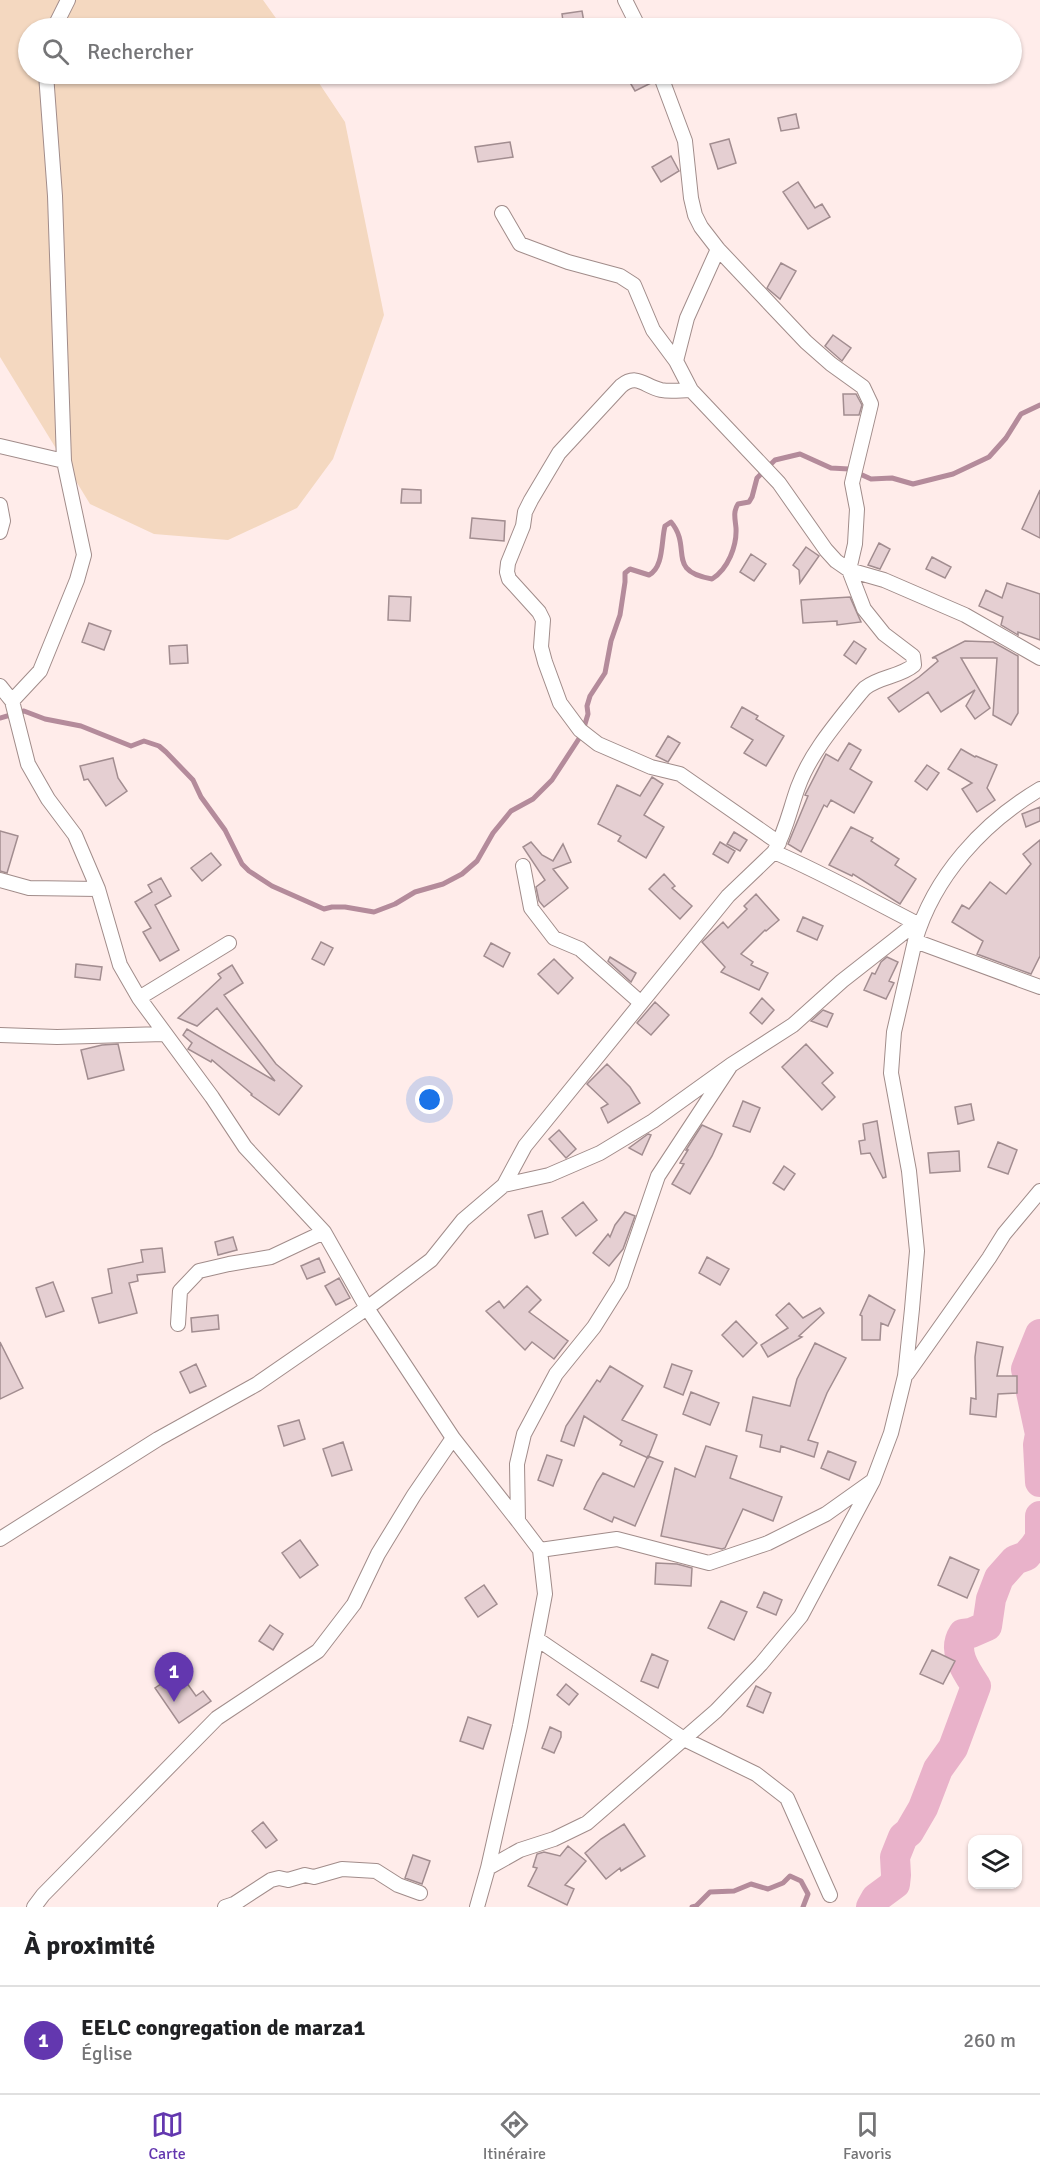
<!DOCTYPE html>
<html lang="fr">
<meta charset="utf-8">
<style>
body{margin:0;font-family:Signika,sans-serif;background:#f2f2f2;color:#202124}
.controls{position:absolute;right:18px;bottom:18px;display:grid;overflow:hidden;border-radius:12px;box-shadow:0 2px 4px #0004}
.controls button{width:54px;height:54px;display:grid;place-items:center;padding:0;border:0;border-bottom:2px solid #e0e0e0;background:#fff;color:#202124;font:30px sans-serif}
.you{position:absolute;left:430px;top:1100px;width:21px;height:21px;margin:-15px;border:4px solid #fff;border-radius:50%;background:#1a73e8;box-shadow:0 0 0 9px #1a73e833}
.badge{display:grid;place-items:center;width:39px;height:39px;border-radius:50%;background:#6337af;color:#fff;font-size:20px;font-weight:700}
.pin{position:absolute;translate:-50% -50px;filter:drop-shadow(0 2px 3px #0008)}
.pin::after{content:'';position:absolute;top:32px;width:21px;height:18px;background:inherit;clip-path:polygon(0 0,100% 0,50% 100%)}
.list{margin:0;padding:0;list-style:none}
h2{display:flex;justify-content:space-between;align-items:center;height:78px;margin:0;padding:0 24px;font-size:26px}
h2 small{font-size:20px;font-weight:400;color:#757577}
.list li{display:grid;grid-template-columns:39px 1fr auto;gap:18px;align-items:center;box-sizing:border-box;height:108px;padding:0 24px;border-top:2px solid #e0e0e0}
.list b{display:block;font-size:22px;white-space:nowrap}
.list p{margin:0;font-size:20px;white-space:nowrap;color:#757577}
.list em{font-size:20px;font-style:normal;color:#757577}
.icon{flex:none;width:33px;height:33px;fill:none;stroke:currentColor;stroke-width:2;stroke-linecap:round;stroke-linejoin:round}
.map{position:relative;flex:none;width:1040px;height:1907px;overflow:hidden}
.search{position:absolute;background:#fff;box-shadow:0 2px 4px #0004;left:18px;right:18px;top:18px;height:66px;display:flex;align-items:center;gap:15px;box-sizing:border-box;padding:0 21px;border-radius:33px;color:#757577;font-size:22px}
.sheet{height:186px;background:#fff}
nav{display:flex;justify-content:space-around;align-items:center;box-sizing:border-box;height:84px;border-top:2px solid #e0e0e0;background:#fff;font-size:16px;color:#757577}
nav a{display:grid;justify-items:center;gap:3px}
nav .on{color:#6337af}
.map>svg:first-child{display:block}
</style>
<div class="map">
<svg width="1040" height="1907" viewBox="0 0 1040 1907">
<rect width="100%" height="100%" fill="#ffecea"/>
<path fill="#f4d8c0" d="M0,0h263l20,28h-255v46h285l32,48 39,193 -51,144 -36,49 -69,32 -74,-6 -64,-30 -90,-147z"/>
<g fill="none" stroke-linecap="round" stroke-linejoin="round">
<path stroke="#b48b9b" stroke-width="5" d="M0,718l24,-7 21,8 36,7 50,20 13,-5 15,5 7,6 27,28 8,17 24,33 17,34 7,7 23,15 52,23 8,-2h13l29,5 21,-8 20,-12 28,-8 19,-10 15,-13 16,-28 18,-22 22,-12 19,-19 30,-46 6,-20 -1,-8 3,-10 15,-23 6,-32 9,-26 5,-33v-9l5,-4 19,6c15,-8 12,-34 16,-49l6,-4c22,26 -6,49 41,57 16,-10 25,-33 24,-51 -1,-10 -3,-16 2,-24l11,-2 3,-5 5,-19 18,-18 25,-6 31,14 18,1 22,10 21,-1 21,6 40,-10 36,-17 17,-19 15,-24 19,-9
M692,1907l4,-1 14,-14 24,-1 17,-7 17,5 15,-6 7,-7 11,5 7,13 -5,13"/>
<path stroke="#e9b2ca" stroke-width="30" d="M1040,1334l-14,35 14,65 -2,11 2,37
M871,1907l5,-9 19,-14 1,-9 -1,-18 8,-20 6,-5 14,-24 15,-39 15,-21 23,-62c-10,-15 -24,-35 -13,-52l8,-1 16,-7 4,-27 8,-21 16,-18 11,-4 8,-9 6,-9v-22"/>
</g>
<path fill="#e5cfd2" stroke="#a28d90" stroke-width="1.5" d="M582,11l3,17h-21l-2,-14z
M625,74h26l2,8 -18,9z
M796,114l3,14 -18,3 -3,-13z
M729,139l7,24 -18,6 -8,-25z
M510,142l3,15 -35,5 -3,-15z
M671,156l8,15 -18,11 -9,-15z
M798,182l17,26 7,-4 8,13 -22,12 -25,-37z
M781,263l15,8 -16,28 -13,-11z
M833,335l18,13 -9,13 -17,-15z
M843,394h13l6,11 -3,10h-15z
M402,489l19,1v13h-20z
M1040,490v48l-18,-9z
M472,518l33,3 -1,20 -34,-3z
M879,543l11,6 -10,20 -12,-4z
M806,547l13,9 -19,27 -1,-13 -6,-5z
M751,554l15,10 -12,17 -14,-9z
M932,557l19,10 -6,11 -19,-9z
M1007,583l33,11v46l-22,-8v3l-17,-10 2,-8 -24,-11 7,-16 16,8z
M389,596l22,1 -1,24 -22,-1z
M850,597l11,25 -24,3v-4l-34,2 -2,-23z
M89,623l22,8 -7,19 -22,-8z
M854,641l12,8 -10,15 -12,-9z
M965,641l28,1 25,14v57l-7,12 -18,-10 4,-57h-36l29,50 -15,11 -9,-13 9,-16 -34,22 -13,-20 -29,20 -11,-14 31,-21 19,-16 -2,-3h-4z
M187,645l1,18 -18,1 -1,-18z
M742,707l16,9 -2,3 28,17 -18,30 -22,-13 9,-13 -22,-13z
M668,736l12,7 -12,19 -12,-6z
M849,743l12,7 -11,19 22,13 -18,31 -23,-13 -4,7 -3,-2 -23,47 -13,-8 20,-48 -3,-1 21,-41 12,7z
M961,749l14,8 1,-1 21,9 -10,23 8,12 -18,12 -15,-23 10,-6 -24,-14z
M113,758l5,20 9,13 -21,15 -18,-27 -4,1 -4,-14z
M927,765l12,8 -12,17 -12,-9z
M652,777l11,7 -19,31 20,12 -18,31 -28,-17 3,-5 -23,-12 19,-39 23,11z
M1040,807v14l-14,6 -4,-13z
M851,827l22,11 -2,3 28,18 -4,6 21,14 -16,25 -47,-30 -1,2 -23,-11z
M0,831l18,5 -11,37 -7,-2z
M734,832l13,8 -7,11 -13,-7z
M1040,840v116l-9,18 -54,-20 6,-13 -31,-19 10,-17 7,4 21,-27 16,12 25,-30 -8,-10z
M531,842l11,13 11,6 10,-17 8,18 -18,7 15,19 -24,19 -5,-6 -3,-14 9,-7 -22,-33z
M720,842l15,9 -7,12 -15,-9z
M211,853l10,12 -19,16 -11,-13z
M664,874l11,12 -3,2 20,18 -12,13 -31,-30z
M161,878l10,18 -16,9 24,45 -19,11 -17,-29 8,-4 -16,-26 17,-10 -4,-7z
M756,894l23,26 -13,11 -1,-1 -24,24 12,8 -2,3 17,8 -9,17 -38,-18 4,-5 -23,-25 21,-20 5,6 19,-19 -3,-3z
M803,917l20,9 -6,14 -20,-9z
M321,942l12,6 -9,17 -12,-6z
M491,943l19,10 -7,14 -19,-11z
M610,957l26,16 -5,9 -23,-21z
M887,957l11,5 -9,19 5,2 -8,16 -22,-9 8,-17 3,1 6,-12z
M554,959l19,19 -15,16 -20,-20z
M76,964l26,3 -2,13 -25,-3z
M232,965l11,18 -19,12 52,69 26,22 -23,29 -28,-20 1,-1 -40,-34 -1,2 -23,-13 4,-6 -9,-8 4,-6 88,52 -58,-73 -20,18 -19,-8 43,-40 -3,-4z
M762,998l12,12 -12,14 -12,-11z
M655,1002l14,13 -18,20 -14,-12z
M823,1010l10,4 -6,13 -16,-6z
M118,1044l6,26 -36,9 -7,-29 21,-5z
M806,1044l27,29 -11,10 13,14 -13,13 -40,-43z
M607,1064l23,23 10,16 -32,20 -7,-15 7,-4 -21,-20z
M743,1101l17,7 -10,24 -17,-6z
M971,1104l3,16 -16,4 -3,-17z
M877,1121l9,56 -3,1 -13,-25 -9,1 -2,-13 6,-1 -2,-16z
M702,1125l20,9 -10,22 -22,38 -18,-10 12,-20 -4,-1 8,-13h-2z
M559,1130l17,19 -10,9 -17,-19z
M648,1134l3,1 -9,20 -13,-7z
M998,1142l19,8 -9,24 -20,-7z
M959,1151l1,20 -30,2 -2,-20z
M784,1166l11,8 -11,16 -11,-7z
M583,1202l14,18 -21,16 -14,-18z
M542,1211l6,23 -13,4 -7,-23z
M625,1212l10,4 -12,33 -14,17 -16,-13 15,-19 2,3 5,-12z
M233,1237l4,13 -19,5 -3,-13z
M162,1248l3,24 -28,3 1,6 -9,2 8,30 -38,10 -7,-25 20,-5 -4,-24 35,-7 -2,-12z
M707,1257l22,12 -9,16 -21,-12z
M319,1258l6,14 -18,7 -6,-13z
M339,1278l11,20 -14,7 -11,-19z
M53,1282l11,29 -18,6 -10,-29z
M527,1286l14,14 -12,12 39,29 -14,18 -22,-17 -7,8 -39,-39 13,-10 5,7z
M869,1295l26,15 -7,16 -7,-3 -1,17h-18v-24l-2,-1z
M789,1303l14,15 17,-10 4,5 -25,23 3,1 -34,20 -7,-12 27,-17 -12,-13z
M218,1315l1,14 -27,3 -1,-14z
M736,1321l21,22 -14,14 -21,-22z
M0,1342l23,46 -23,11z
M977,1342l26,5 -6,29h20v17l-19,1 -2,23 -26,-3 1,-16 5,1 -1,-42z
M815,1343l31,15 -19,35 -19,47 10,3 -4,14 -33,-11 -1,6 -20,-5 2,-12 -16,-4 7,-34 37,9 7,-27z
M196,1364l10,22 -16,7 -10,-21z
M672,1364l20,7 -9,24 -19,-8z
M610,1366l33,20 -21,34 35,15 -9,23 -28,-13 2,-4 -38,-25 -10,30 -13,-5 5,-15 31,-46 3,2z
M691,1392l28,11 -9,22 -27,-11z
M299,1420l6,19 -21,7 -6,-20z
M343,1442l9,28 -20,6 -9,-27z
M706,1446l31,10 -7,22 52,19 -9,24 -30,-12 -18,39 -3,1 -61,-13 14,-68 20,9z
M828,1451l28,11 -7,18 -28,-12z
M547,1455l15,5 -9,26 -15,-6z
M648,1456l15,6 -28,64 -21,-9 -2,5 -28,-13 13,-27 6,-9 31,14z
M300,1540l18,25 -18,13 -18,-25z
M950,1557l29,13 -12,28 -29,-13z
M656,1563l21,1 15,4 -1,18 -36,-2z
M484,1585l13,19 -19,13 -13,-19z
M764,1592l18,8 -6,15 -19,-8z
M721,1601l26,11 -13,28 -26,-12z
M270,1625l13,9 -10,16 -14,-9z
M932,1650l23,11 -12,23 -23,-10z
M652,1654l16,7 -10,27 -17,-7z
M179,1672l17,24 7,-5 8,10 -32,22 -24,-35z
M566,1684l12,10 -9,11 -12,-10z
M756,1686l15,7 -8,20 -16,-7z
M468,1717l23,8 -8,24 -23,-8z
M550,1727l11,5v5l-7,16 -12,-5z
M263,1822l14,18 -11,8 -14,-17z
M624,1824l21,32 -24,15 -1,-3 -14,11 -21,-26 16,-14z
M568,1846l18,15 -21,24 9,4 -7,16 -39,-19 9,-18 -4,-1 4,-13 7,-2 16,4z
M413,1855l17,6 -8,23 -17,-6z"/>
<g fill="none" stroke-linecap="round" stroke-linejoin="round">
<g stroke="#a18c8a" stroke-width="16">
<path id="minor" d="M625,0l14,28
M54,28l14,-28
M660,74l25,67 6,57 4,17 6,12 17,22 88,93 25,22 32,23 8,17 -19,79 5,26 -2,35 -6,26 15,39 20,25 29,22 1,9c-14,12 -34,11 -49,23 -5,5 -10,12 -15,18 -20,25 -41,51 -52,81 -8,22 -12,44 -24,65
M502,213l18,31 48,18 52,14 14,9 19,45 23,31 15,29 88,93 47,67 10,11 13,9 35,10 81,35 75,43
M676,361l11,-43 31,-69
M691,390c-10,0 -20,2 -30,0 -17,-4 -24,-17 -40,-4l-62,67 -28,47 -6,12 -2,14 -15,37 -1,9 2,7 30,33 4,8 -2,27 4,15 15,41 20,27 18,14 53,23 29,7 99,69
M0,446l64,15
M0,505l3,16 -3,11
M0,686l12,15 16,63 20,35 27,36 23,54 22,76 19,33 73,99 33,50 79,85 43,76 86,130
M12,701l28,-30 37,-91 7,-25 -20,-94 -9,-265 -9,-122
M523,866l8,42 23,30 26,11 61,54
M0,880l29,8 69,1
M915,941l125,46
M139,998l90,-55
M0,1035l57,2 107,-3
M504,1185l45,-10 51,-22 53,-32 78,-56 62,-40 49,-44 74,-58
M178,1324l2,-33 19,-20 30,-7 42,-7 53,-25
M907,1374l82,-116 15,-24 36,-43
M0,1539l158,-100 99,-55 110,-76 64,-48 32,-40 41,-35 21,-39 203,-250 46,-44c49,21 95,47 142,71l3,5
M540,1550l77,-11 92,24 59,-20 58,-29 45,-32
M537,1639l147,100 72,35 31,24 43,97
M488,1868l32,-142 25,-132 -5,-44 -22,-29 -1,-57 7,-30 32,-60 38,-47 27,-43 37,-108 73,-111
M34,1907l9,-12 174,-177 101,-67 36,-47 24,-50 36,-59 39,-57 65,83
M225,1907l9,-3 37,-24 8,-2 9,2 17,-5 9,2 28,-8 34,2 22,14 22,8
M477,1907l11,-39 32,-18 34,-11 33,-16 129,-112 45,-47 40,-48 72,-135 18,-48 14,-57 7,-67 5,-58 -8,-80 -18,-98 3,-41 21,-91c19,-65 68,-118 125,-152"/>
</g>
<use href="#minor" stroke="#fff" stroke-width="14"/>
</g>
</svg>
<div class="controls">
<button><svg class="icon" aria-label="layers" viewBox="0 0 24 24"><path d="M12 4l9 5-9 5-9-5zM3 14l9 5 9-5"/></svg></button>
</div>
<div class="you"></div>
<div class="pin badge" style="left:174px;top:1702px">1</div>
<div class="search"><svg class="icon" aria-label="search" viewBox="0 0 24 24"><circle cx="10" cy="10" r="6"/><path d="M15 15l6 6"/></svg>Rechercher</div>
</div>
<section class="sheet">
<h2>À proximité<small></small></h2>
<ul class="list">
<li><span class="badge">1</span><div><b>EELC congregation de marza1</b><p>Église</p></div><em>260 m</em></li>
</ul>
</section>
<nav>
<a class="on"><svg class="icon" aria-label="map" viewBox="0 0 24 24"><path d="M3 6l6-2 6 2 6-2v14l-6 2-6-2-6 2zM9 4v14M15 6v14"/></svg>Carte</a>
<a><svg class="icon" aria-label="directions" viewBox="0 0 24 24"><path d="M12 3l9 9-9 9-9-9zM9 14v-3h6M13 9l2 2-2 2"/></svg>Itinéraire</a>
<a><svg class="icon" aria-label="saved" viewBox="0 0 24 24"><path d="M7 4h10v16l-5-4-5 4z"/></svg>Favoris</a>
</nav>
